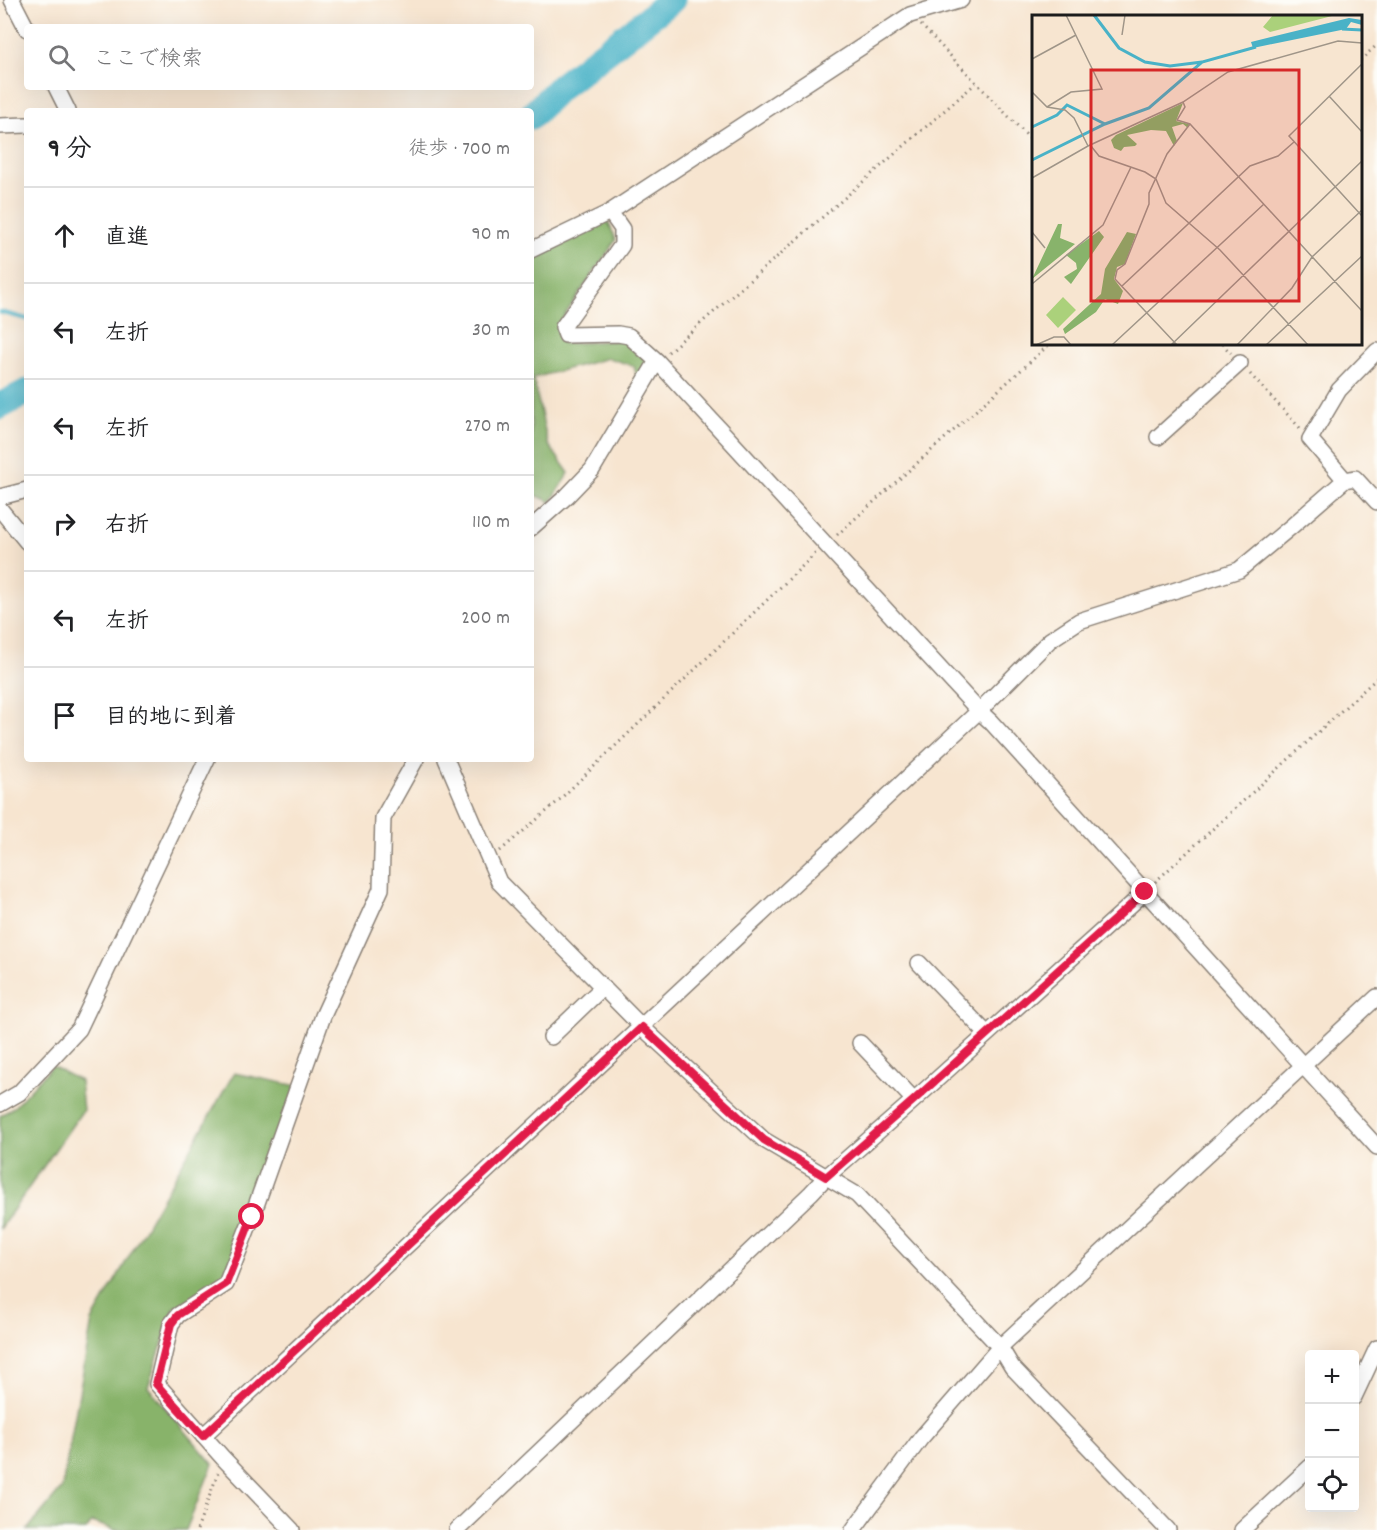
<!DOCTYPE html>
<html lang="ja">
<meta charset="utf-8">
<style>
body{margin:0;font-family:Dekko,"Klee One",sans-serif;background:#f6f6f6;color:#202124}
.controls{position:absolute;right:18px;bottom:18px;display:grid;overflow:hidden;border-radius:6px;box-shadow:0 6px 24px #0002}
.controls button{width:54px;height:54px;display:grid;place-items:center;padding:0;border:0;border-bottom:2px solid #e0e0e0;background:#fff;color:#202124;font:30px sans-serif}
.stop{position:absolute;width:18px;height:18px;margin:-14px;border:4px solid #e11d48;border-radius:50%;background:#fff}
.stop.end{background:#e11d48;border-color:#fff;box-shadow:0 2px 6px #0008}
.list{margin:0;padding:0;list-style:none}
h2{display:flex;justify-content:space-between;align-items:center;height:78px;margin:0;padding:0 24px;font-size:26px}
h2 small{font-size:20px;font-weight:400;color:#757577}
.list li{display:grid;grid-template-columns:39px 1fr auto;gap:18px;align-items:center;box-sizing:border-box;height:96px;padding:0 24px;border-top:2px solid #e0e0e0}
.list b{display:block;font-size:22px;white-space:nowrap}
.list em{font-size:20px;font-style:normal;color:#757577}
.icon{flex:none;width:33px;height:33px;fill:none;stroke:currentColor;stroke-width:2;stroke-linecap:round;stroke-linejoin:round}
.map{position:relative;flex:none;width:1377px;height:1530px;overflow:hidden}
.search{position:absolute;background:#fff;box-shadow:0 6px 24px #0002;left:24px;top:24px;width:510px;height:66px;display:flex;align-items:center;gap:15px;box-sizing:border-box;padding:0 21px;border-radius:6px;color:#757577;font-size:22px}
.panel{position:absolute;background:#fff;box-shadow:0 6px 24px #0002;left:24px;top:108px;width:510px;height:654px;border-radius:6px}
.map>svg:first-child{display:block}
</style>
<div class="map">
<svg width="1377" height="1530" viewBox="0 0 1377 1530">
<rect width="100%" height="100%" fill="#fdfcf7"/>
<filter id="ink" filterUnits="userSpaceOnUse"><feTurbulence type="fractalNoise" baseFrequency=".0167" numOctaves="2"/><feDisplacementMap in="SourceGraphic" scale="12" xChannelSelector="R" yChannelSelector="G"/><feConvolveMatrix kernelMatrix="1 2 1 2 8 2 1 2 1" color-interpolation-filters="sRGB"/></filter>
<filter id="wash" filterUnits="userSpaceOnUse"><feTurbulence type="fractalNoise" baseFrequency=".008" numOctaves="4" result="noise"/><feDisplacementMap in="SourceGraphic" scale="24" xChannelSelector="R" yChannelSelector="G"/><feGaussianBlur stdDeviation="1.35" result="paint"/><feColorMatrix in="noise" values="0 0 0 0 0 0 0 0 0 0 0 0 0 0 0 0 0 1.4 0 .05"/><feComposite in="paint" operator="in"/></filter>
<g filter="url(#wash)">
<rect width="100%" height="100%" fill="#f7e5d0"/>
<path fill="#88b36b" stroke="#526844" stroke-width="1.5" d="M607,219l9,21 -58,85 5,19 59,-4 26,20 -9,25 -5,-19 -26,-8 -75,20 15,66 21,29 -18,29 -20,-9v-238z
M52,1066l28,15 3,29 -83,119v-113l14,-9z
M234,1073l64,13 -72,198 -52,24 -26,79 65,77 -27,66h-71l-23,-8 -6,8h-59l35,-42 30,-167z"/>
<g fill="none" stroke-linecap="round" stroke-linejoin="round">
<path stroke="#49b2c7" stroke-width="4.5" d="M0,312l27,7"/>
<path stroke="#49b2c7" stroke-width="27" d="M531,116l29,-29 112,-87
M0,406l27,-14"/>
</g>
</g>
<g filter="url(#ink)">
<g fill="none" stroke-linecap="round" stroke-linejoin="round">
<g stroke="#8a8076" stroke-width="18">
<path id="minor" d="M12,0l15,29
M56,87l12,24
M0,126l27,-1
M610,212l12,17v16l-59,82 3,8 52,-1 11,2 28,25 322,350 12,11 386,425
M531,250l79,-38 300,-197 51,-15
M1158,437l82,-74
M1345,480l-35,-41 29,-49 38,-39
M0,497l27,-7
M0,509l27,33
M531,528l36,-32 25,-26 65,-109
M446,759l53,123 143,145 122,113 93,55 143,152 12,20 156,163
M919,963l68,71
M551,1037l52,-50
M860,1043l54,57
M0,1104l19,-11 60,-64 128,-270
M1354,1397l23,-49
M203,1436l776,-725 71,-71 29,-19 160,-51 53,-44 53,-46 10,-2 22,24
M292,1530l-69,-72 -66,-74 14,-60 7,-9 48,-31 26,-67 71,-201 58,-127 2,-71 33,-59
M457,1530l354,-337 15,-16 88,-77 231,-208
M853,1530l68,-92 79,-91 377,-350
M1242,1530l68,-63"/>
</g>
<path stroke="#8a8076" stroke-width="3" stroke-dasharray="1.5 4.5" stroke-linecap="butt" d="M921,25l113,118
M1360,60l17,-15
M1222,344l9,9
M668,352l308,-269
M1250,374l50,54
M837,535l213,-191
M500,851l55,-47 261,-251
M1155,882l222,-204
M197,1530l21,-57"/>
<use href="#minor" stroke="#fff" stroke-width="15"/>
</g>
</g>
<g fill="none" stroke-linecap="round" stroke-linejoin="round" filter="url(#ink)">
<path stroke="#e11d48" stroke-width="8" d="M252,1217l-26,67 -48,31 -7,9 -15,60 47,52 439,-409 122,113 62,37 88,-77 231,-208"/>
</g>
<g transform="translate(1032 15)">
<rect width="330" height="330" fill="#f7e5d0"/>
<path d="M241,0h89v1h-30l-62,16 -7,-5zM31,282l13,13 -18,18 -12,-13z" fill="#abd17b"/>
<path d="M151,88l-7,18 13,3 -1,4 -5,-4 -11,3 5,14 -3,5 -8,-15 -15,-1 -24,5 10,9 -2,2 -11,1 -3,4 -7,-3 -3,-8 5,-5zM26,209h4l-2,14 15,6 -43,35zM67,216l5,6 -33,47 -7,-7 13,-8 -1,-6 -10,-8zM95,217l9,2 -11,30 -8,3 -3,12 9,12 -5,13 -13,-5 -9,13 -31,22 -2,-5 38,-35 4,-25z" fill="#88b36b"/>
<path d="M317,3l13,2v5l-11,-3 -5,7 -93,19 -2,-6z" fill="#49b2c7"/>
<path fill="none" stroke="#49b2c7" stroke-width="3" d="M62,0l25,33 26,14 25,4 32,-4M310,14l20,1M0,112l25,-12 10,-10 38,19M0,145l73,-36 44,-16 53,-46 54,-15"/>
<path fill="none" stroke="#9f9588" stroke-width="1.5" d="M90,20l3,-20M0,44l44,-24M330,49l-73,72 73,80M0,77l15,15 18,3 9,8 14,28M297,81l33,36M151,87l2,5 -8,13 13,4 172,187M15,92l24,-15 31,-3 -36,-74M59,131l8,10 46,16 11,7 10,24 54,47 88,95M0,163l56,-32 95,-44 45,-30 110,-31 24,2M0,217l13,16M0,269l71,-59 28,-58M90,271l128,-120 28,-10 16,-14M4,330l18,-8h10l7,8M80,330l152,-141M139,330l191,-184M145,330l-62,-66 2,-9 8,-6 24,-60v-11l18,-39 23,-30M205,330l55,-57 20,-31 50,-47M234,330l96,-89"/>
<path fill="#d62828" fill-opacity="0.15" stroke="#d62828" stroke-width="3" d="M59,55h208v231h-208z"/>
<rect width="330" height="330" fill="none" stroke="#1c1c1c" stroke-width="3"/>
</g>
</svg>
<div class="controls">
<button>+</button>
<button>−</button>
<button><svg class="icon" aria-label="locate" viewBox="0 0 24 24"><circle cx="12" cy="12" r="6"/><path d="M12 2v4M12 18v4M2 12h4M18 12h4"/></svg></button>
</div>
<div class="stop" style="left:252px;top:1217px"></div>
<div class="stop end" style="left:1145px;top:892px"></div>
<div class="search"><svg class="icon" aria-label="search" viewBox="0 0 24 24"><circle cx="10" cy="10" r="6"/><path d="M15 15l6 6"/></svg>ここで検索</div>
<section class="panel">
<h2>9 分<small>徒歩 · 700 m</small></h2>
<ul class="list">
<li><svg class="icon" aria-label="ahead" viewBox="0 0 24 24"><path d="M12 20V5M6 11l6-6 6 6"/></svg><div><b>直進</b></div><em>90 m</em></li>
<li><svg class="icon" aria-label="left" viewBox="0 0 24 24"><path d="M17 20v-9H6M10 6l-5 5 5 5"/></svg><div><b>左折</b></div><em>30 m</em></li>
<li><svg class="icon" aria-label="left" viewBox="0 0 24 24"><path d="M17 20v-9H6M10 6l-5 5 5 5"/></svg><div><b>左折</b></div><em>270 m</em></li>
<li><svg class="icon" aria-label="right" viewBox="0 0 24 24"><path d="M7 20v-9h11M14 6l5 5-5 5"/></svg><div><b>右折</b></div><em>110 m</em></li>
<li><svg class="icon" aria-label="left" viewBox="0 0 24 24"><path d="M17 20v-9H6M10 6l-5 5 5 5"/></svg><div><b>左折</b></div><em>200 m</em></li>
<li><svg class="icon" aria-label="arrive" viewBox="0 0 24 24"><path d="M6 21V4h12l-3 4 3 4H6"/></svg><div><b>目的地に到着</b></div></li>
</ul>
</section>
</div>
